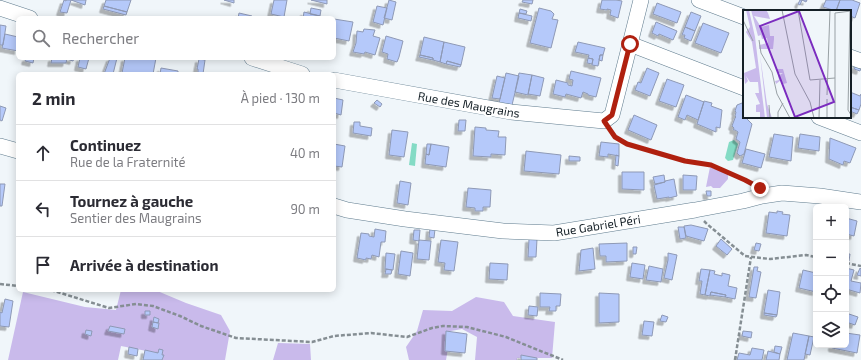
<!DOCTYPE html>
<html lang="fr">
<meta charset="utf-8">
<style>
body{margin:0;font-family:"Exo 2",sans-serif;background:#f7f7f7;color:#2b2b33}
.controls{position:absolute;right:12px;bottom:12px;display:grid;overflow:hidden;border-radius:6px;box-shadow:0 2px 10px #0003}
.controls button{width:36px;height:36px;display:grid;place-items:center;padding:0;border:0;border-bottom:1px solid #e1e1e2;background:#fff;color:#2b2b33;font:20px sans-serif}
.stop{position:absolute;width:12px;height:12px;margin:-9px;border:3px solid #af200f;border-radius:50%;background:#fff}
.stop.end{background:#af200f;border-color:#fff;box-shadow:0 1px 4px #0008}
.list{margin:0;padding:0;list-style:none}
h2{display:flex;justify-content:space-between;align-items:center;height:52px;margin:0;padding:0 16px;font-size:17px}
h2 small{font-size:13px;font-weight:400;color:#7c7c81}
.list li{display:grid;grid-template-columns:26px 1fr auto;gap:12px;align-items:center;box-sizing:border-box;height:56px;padding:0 16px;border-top:1px solid #e1e1e2}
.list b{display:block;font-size:15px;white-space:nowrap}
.list p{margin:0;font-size:13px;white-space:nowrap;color:#7c7c81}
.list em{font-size:13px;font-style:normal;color:#7c7c81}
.icon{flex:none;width:22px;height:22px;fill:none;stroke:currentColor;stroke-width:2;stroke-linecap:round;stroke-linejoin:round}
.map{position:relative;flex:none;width:861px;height:360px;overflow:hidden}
.search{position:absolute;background:#fff;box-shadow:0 2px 10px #0003;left:16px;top:16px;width:320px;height:44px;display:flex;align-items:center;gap:10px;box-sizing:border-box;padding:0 14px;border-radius:6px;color:#7c7c81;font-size:15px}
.panel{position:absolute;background:#fff;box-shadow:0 2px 10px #0003;left:16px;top:72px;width:320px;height:220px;border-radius:6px}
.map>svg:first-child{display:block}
</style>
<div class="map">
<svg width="861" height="360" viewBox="0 0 861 360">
<defs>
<filter id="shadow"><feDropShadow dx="-3.5" dy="3.5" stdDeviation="0" flood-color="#0004"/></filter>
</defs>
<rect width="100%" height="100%" fill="#f0f6fa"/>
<path fill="#c9baeb" d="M710,167l18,7v5l-8,9h-7l-2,-2 -5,1z
M121,290h34l31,13 35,12 9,16 -5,29h-63v-6l-41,-8 -3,14h-110l15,-68 62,15 31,3z
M476,297l28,5 9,14 42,6 -3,36h-35v2h-42l2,-23 -15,-8 -11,2 -5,29h-37l-3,-13 11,-16 6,-21 29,1z
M278,343l32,1 1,16h-38z"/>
<path fill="#84dbc5" d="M734,140l4,4 -5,16 -5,1 -3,-3 4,-16z
M412,143l5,1 -2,22 -6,-1z"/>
<path fill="#b5c9fa" stroke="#8e99b5" filter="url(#shadow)" d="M64,0l2,1v-1h5l-4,13 -7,-1z
M71,0h15l-1,5z
M106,0h25l-4,12 -23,-6z
M224,0h10v3z
M274,0h13l-3,17 -13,-3z
M311,0h16v4z
M389,0l7,2 -4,18 -8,-2z
M523,0h10l-1,4 -10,-2z
M602,0h14l6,1 -4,17 -8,-3 1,-5 -4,-1v1l-7,-1z
M800,0h7l-1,2 -4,-2 -2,5 -2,-1z
M826,0h14l-4,11 -13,-4z
M840,0h12l8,3 -5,15 -5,-2v-5h-14z
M657,3l24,9 -4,11 -24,-9z
M104,6l23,6 -1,3 -23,-6z
M377,6l10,2 -4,17 -10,-3z
M311,8l10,2 -1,6 -10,-2z
M539,8l12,3 3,3 -2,5 6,1 -7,28 -21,-5z
M520,9l7,2 -1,3 -7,-1z
M304,12l16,4 -1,2h-16z
M691,12l10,4 -6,15 -10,-4z
M239,13l13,3v2h-14z
M519,13l13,3 -1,5 -13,-3z
M334,19l19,3 -4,19 -15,-3z
M656,22l21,9 -4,9 -14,-6 -1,2 -6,-3z
M703,23l26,10 -8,20 -26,-10z
M0,25l6,1 -3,19h-3z
M685,27l10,4 -4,10 -7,-3 1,-3h-3z
M364,29l11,1 -2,6 7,2 -5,17 -10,-3 -1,2 -11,-2 3,-9 1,-12 6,1z
M5,34l13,3v14l-16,-3z
M386,36l17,5 -4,16 -2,5 -10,-3 1,-5 -6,-2z
M424,37l20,5 -4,20 -7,-2v-2l-13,-3z
M444,42l21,5 -4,18 -14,-4 -1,3 -6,-2z
M578,42l27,6 -2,7h-3l-2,11 -6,-1 1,-6 -5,-1 1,-3 -14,-3z
M420,55l13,3v2l-14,-3z
M600,55h3l-1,6 -3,-1z
M26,58h8l-1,5 -8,-2z
M52,58h11l4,1 -1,4h-15z
M63,58h11l-1,3z
M80,58h9l-3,11 -8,-2z
M110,58h7l-4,16h-9z
M125,58h31l-3,16h-25l-6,-1z
M588,58l5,1 -1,5 -5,-1z
M199,59l6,1 -2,14 -5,-1v-4h-1z
M447,61l14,4 -1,2 -14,-3z
M857,63l4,5 -1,3 -6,-2z
M161,68l17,3v3h-18z
M647,68l12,5 -9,23 -15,-6 3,-8 3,1z
M571,71l30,7 -5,19 -8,-2v-1l-5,-2 -2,6 -15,-4 -1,3 -12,-3 3,-14 12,3v2l4,1 1,-6 -4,-1z
M506,73l13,3 -7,29 -13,-2z
M519,73l13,2 -4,20 -13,-3z
M532,75l12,3 -4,18 -12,-2z
M497,76l8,2 -5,21 -8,-1z
M667,79l17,6 -8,22 -17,-6z
M850,92l10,4 1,-2v10l-2,6 -9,-3z
M686,95l18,7 -6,18 -11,-5 -2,5 -7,-3z
M334,98l9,2 -2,15 -7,-2z
M377,100l5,4 -2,3 -6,-4z
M704,101l8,2 -1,3 11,4 -2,18 -4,-1v5l-19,-8z
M742,103l2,3v11h1l7,7 -8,30 -4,2 -3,-3 3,-11 -4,-3 2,-7 -3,-2h-2l1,-2 -2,-2 3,-8 1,-1 -1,-1 1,-4 -1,-1 2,-6z
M0,106l6,2 -4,13 -2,-1z
M850,107l9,3 -2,4 -7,-3z
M634,115l23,10 -6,15 -23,-10z
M459,120h7l-1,11h-7z
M354,122h6v4l12,2 -1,8 -18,-3z
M475,127l11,1v2l13,1 -1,6h8l-1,18 -14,-1v3l-18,-1z
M392,130l16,2 -4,25 -15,-2z
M774,134l19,3 -2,24 -22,-4z
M800,134l20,3 -1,14 -21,-3z
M830,138l26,10 -6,15 -6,-2 -1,4 -14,-6z
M601,142l18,2v12l-11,-2v3l-9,-1z
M334,144l11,2 -3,21 -8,-1z
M427,144h4l-2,11 -3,-1z
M431,144l18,3 -3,20 -21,-3 1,-10 3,1z
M746,149l19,5 -4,14 -19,-5z
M526,151l35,4 -2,19 -35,-3z
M616,155l3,1 -1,10 -3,-1z
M569,156l11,1v4h-11z
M622,172h22v18l-22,-1z
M664,175l1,7 -10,2 -2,-7z
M683,175l14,1 -1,14h-13z
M674,179l3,17 -8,2v-1l-12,2 -3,-14 11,-3v-1z
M400,181l11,2 -3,22 -11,-2z
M0,184h5l-3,22h-2z
M468,188l23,2 -1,17h-7v4h-8v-3l-9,-1z
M706,191h5v5h-4z
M777,211l6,1 -1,2 8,1 -3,21 -21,-3 3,-21 8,1z
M846,218l11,3 -3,15 -8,-2z
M691,225l17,4 -4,12 -18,-5 -2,-10z
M678,227h6l2,11 -6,1z
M430,228l5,1 -1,9 -5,-1z
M375,229l11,2 -1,11h-4l-2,15 -7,-2 -1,4 -5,-1v2l-9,-2 4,-25 8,1v2l5,1z
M414,230h6l-1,11 -6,-1z
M529,239h8l-1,18h-8z
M721,239l11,10 -5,6 -11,-9z
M419,240l12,1 -2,19 -12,-1z
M441,240l17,2 -4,29 -10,-1 1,-7 -7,-1z
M627,243v18l-21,1v-6h-6l-1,-12z
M756,243l5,1 -2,7 -5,-1z
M633,247h4l-1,7h-3z
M593,248l2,21 -16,2 2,-21z
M401,251l12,2 -3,23 -12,-2z
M386,253l9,1 -2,16 -8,-1z
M668,253l9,2 -5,25 -8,-2 4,-18z
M846,254h4l-1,7 -3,-1z
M490,263l18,1 -1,16 -18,-1z
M632,263l13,2 -2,14 -13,-2z
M649,266l14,3 -2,13 -15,-2z
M754,267h4l-1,4 4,1 -5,26 -7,-1z
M846,268l8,2 -3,11 10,2 -1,10 -14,-4z
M860,268l1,1v7l-4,-1z
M386,269l6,1 -1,4h-6z
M701,269l9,1 -5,25 -5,-1 2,-13h-3z
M710,270l5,1 -1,3 8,2v-3l8,2 -2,11 9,2 -2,11 -10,-2 1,-2 -15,-3 -1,4 -5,-1z
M803,270l13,3v19l-17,-4z
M768,290l12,2 -3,23 -13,-2z
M711,292l15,3 -1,2 -15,-2z
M540,293l21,1 -1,12h-4v5h-7l1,-4h-10z
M599,293l20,1v28l-20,1z
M5,299l8,2 -4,26 -9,-1v-14l2,1z
M529,306l9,1 -1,9 -9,-1z
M145,311h5v4h-5z
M764,313l13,2 -1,2 -12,-2z
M846,313l12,4 -3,8 -9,-3z
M662,315l6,2 -2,5 -6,-1z
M154,317l5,2 -1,4 -5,-1z
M644,321l10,1 -2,14 -10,-1z
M153,322l6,1 -1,6 -6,-2z
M110,326l15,3 -1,5 -16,-3z
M86,330l6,1 -1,5 -6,-2z
M446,331l21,3 -2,19 -20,-2z
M743,331l9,1 -1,6 -9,-2z
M793,333l16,3 -5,24h-17z
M846,333l14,2 -3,18 -25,-5v-3h14z
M809,336l5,1 -4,18 -5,-1z
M775,346l7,1 -2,7 -6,-2z
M129,347l9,2 -1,7 -9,-2z
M752,348l12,2 -2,10h-25l2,-7 11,2z
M159,349l4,1 -1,5h2l-2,5h-19l2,-10 13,3z
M768,351l12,3 -1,6h-13z
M521,355l16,3v2h-16z"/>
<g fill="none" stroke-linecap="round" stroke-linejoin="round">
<g stroke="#607c8e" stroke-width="16">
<path id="minor" d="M699,0l45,17
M0,8l30,10
M630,44l114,44
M850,57l11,4
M252,58l50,16
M334,80l177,32 93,9 8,-6 18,-71 11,-44
M819,117l42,16
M0,146l18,5
M334,206l13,4 58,9 98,12 51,2 141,-23 48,-9 19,-5 20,-3 38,3 41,6"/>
</g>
<path stroke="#858e93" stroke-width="2.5" stroke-dasharray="4 2" stroke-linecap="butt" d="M611,131l4,6 12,7 58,17 26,4 41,19
M704,221l3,3 38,32 25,3 36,-4 10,2
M846,263l15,3
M0,284l18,2
M51,290l58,18 27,-4 17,2 27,10 21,10 35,12 76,4 22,-6 37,-3 36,4 25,-9 11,-2 24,1 39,10 57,23
M735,360l16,-103"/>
<use href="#minor" stroke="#fff" stroke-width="15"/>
</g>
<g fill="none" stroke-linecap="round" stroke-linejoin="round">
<path stroke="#af200f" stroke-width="5" d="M630,44l-18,71 -8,6 11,16 12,7 58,17 26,4 34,15 15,8"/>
</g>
<g text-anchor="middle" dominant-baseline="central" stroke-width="4" stroke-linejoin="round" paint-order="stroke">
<g font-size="12" fill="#141f26" stroke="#fff">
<text transform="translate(469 104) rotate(10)">Rue des Maugrains</text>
<text transform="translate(598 225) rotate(-9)">Rue Gabriel Péri</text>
</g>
</g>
<g transform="translate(743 10)">
<rect width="108" height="108" fill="#f0f6fa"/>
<path d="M3,0h3l6,27 10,81h-5v-6h-4v-7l4,-1 -5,-11h4l-1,-11h-8l-4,-6 2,5 -3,3 -1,-11 12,-5 -4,-26 -6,-10 4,-5zM8,0h15l2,3 2,6 -16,-3 7,11 8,-2 1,11h4v3l-1,10h-14v-4l9,-2 -1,-5 -5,1 -1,-4 -3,1zM17,45l7,49 5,14h-5zM34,59h6l4,14 -4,1 -2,-4 -5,4 -1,-3 4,-1 -1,-4 5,-3h-5z" fill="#c9baeb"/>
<path fill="none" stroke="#98a0a5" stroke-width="1" d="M39,0l13,64 15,28 4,16M55,0l12,70 25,-2M107,1l-2,99 3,5M0,10l10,21M16,30l2,13 11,19 5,22 13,24M0,70v38M84,85l3,-85M84,89v19M26,95l1,13M35,108v-6l5,-9M76,108l1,-38M92,108v-105l16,-2"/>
<path fill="#7b2cbf" fill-opacity="0.15" stroke="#7b2cbf" stroke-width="2" d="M56,1l35,91 -39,15 -35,-91z"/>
<rect width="108" height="108" fill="none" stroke="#141f26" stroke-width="2"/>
</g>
</svg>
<div class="controls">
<button>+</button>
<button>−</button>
<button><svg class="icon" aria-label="locate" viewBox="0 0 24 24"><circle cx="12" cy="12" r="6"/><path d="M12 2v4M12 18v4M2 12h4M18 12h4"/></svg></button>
<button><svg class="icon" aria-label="layers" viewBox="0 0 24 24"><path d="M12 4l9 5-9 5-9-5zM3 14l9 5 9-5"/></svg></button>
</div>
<div class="stop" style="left:630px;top:44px"></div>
<div class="stop end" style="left:760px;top:188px"></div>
<div class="search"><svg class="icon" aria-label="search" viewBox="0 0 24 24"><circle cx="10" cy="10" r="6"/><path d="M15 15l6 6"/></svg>Rechercher</div>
<section class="panel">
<h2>2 min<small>À pied · 130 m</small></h2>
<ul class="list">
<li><svg class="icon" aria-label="ahead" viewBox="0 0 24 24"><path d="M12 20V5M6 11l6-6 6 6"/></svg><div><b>Continuez</b><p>Rue de la Fraternité</p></div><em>40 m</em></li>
<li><svg class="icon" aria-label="left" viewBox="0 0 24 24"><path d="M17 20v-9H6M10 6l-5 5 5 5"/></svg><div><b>Tournez à gauche</b><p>Sentier des Maugrains</p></div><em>90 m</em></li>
<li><svg class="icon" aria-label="arrive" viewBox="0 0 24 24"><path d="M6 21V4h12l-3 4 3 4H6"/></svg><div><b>Arrivée à destination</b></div></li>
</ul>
</section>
</div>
